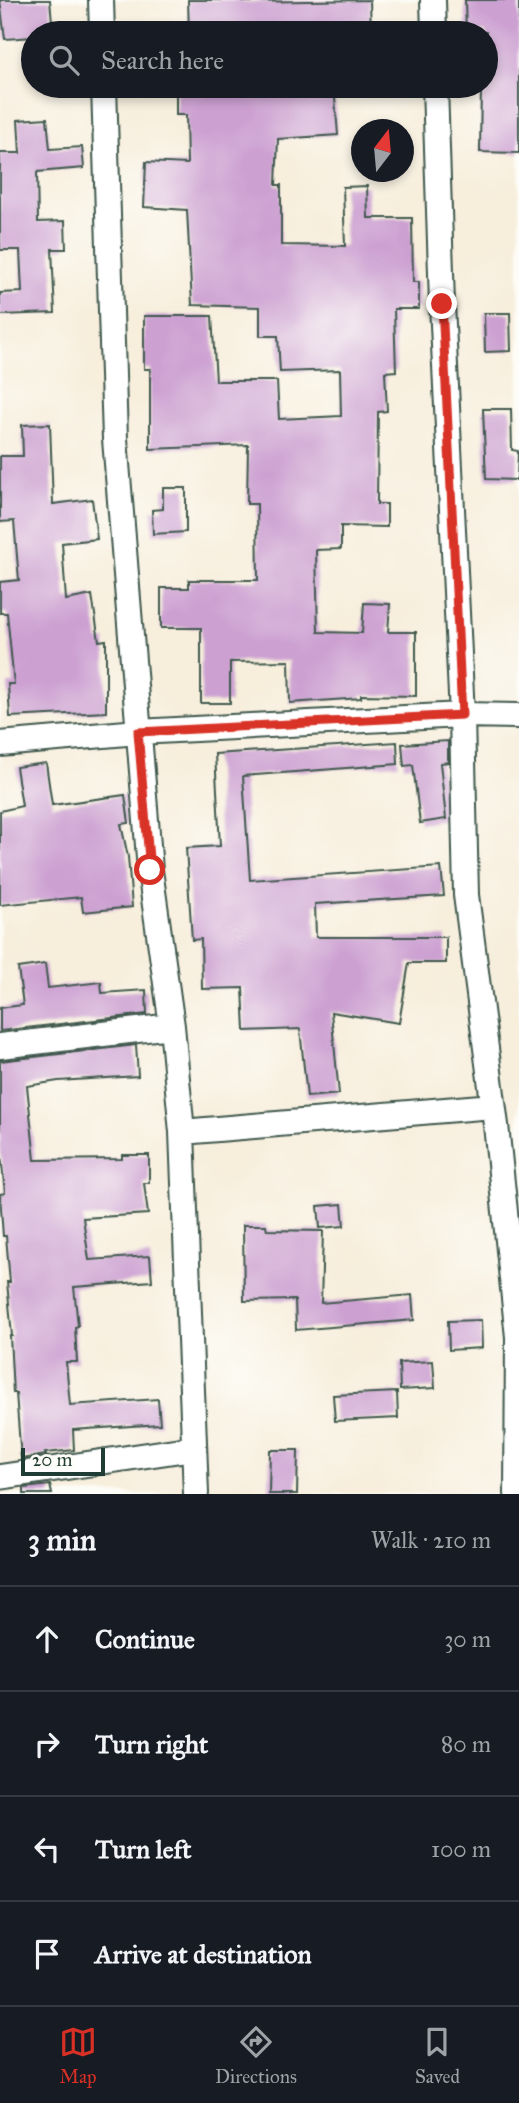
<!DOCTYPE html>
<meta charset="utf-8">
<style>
body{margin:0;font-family:"IM FELL Great Primer",serif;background:#20242c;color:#f1f3f6}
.compass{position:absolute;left:351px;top:119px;width:63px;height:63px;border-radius:50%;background:#171b24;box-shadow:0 4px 10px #0003;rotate:16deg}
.scale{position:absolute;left:21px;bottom:18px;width:84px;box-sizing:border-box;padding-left:7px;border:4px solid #1f3d34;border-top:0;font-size:19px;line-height:24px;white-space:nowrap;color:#1f3d34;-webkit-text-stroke:5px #fdfcf7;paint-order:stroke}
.stop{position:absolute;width:21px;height:21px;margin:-16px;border:5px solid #d93025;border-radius:50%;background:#fff}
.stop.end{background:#d93025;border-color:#fff;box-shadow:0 2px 7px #0008}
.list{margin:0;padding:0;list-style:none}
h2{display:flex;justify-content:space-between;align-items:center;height:91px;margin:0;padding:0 28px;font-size:30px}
h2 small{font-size:23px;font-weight:400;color:#9ea1a6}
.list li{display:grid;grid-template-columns:46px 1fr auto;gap:21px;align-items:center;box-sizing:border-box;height:105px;padding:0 28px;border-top:2px solid #363941}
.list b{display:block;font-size:26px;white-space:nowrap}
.list em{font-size:23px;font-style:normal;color:#9ea1a6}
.icon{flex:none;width:38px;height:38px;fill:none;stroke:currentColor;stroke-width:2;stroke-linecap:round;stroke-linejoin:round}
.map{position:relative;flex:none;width:519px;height:1494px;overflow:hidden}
.search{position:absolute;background:#171b24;box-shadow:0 4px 10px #0003;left:21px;right:21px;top:21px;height:77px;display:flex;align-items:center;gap:18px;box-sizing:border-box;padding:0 24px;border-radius:38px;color:#9ea1a6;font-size:26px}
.sheet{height:511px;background:#171b24}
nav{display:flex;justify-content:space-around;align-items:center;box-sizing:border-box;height:98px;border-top:2px solid #363941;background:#171b24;font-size:19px;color:#9ea1a6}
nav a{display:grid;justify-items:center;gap:4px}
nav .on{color:#d93025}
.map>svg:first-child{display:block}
</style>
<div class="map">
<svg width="519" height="1494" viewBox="0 0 519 1494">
<rect width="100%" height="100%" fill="#fdfcf7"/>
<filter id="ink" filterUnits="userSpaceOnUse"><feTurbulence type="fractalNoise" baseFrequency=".0143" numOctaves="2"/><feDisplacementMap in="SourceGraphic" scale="14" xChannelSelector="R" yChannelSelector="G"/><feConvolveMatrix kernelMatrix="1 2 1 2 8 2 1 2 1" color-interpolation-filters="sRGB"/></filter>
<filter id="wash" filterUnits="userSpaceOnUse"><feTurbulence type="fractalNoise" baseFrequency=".00686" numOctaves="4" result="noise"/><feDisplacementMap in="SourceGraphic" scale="28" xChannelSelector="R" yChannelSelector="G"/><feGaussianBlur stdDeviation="1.57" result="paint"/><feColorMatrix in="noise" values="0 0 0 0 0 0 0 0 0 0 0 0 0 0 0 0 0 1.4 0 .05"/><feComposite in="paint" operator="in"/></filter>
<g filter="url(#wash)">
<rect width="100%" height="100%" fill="#f7eedc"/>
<g id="blocks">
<path fill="#cca0d1" d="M0,0h50l3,33h-20v4l-28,2z
M188,0h55v2l127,-2 1,33h-182z
M465,0h54v153l-39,-1 1,-66h5v-54l-20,1z
M176,86h158l4,49 -60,4 -2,46h5v60l64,1 -2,-59 24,-1 1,32h44l1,64h6v27h-25l2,62 -11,1 2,39 -9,1 -1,92h10v23l-46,-1v23l-25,1 2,82 44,1 2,-30 26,1 -2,28h28v64l-55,-1v3l-71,5 -1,-42 -59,1v41h-29v-75h-40v-40h28v-8h69l-1,-76h-10l1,-59 -98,4v-80h-6v-53h68l4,65h61l2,38 62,-3 -1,-46 -60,2 -2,-36h-18v-29l-68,-2 -5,-95 -43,-3 2,-45 41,2 -1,-49h-10z
M47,118l3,31 32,-2 2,21 -47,4 1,50 27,-1 1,28h-14l3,64 -55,2v-22l22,-1 -2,-42h-20v-97h20l-2,-33z
M484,313h26l1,38 -26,1z
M483,409h28l1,41 6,1 -1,29 -31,-1z
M50,424l3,80 39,-5 5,40 -35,4 4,57 26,-5 7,46 7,-1v72l-96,5 -2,-33h6l-7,-71h-7v-31l19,-2 -5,-59 -14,1v-66h23l-1,-31z
M163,488h23v44l-33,2 -1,-24 11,-1z
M448,741v21l-8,1 6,56 -26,4 -7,-58 -9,1 -2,-22z
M397,742l1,22 -155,12 7,104 191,-13 3,29 -129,8 1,33h130v26h-37l-10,60 -68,-11 8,82 -32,3 -7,-68 -55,2 -2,-43 -41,1 -1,-50 -9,1 -6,-92 34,-2 -5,-92z
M46,763l6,42 73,-10 4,28 -8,1 7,33 4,50 -49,5 -2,-15 -81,8v-94l22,-5 -6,-39z
M45,964l3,24 53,-6 1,11 44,-3 1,24 -147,17v-23l23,-3 -5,-37z
M136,1045l2,31 -80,5 -31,5 8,74 87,-1v-4h27v28h-5l4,31 -65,4 6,42 61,-4 2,25 -78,6 4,39 -3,1 2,35h-11l4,43 88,-6 2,25 -87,6 1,20 -29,3 1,2 -25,4 -5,-66h-3l-3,-57h2l-5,-54h3l-4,-46h-3l-3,-42 5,-1 -5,-47v-85z
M342,1204l2,22 -24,2 -2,-22z
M243,1225h23l1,5 56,1 -2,72 91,-8 2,25 -118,10 -1,-30 -51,1z
M481,1320l1,28 -33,2 -1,-29z
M433,1361l2,27 -35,2 -1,-27z
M397,1392l1,26 -63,3 -2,-26z
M270,1450h28l-1,44h-28z
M50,1485l2,9h-28v-6z"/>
</g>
</g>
<g filter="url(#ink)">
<use href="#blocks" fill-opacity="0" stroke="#3f584d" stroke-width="2"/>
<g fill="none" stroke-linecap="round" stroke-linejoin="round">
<g stroke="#3f584d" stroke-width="28">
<path id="minor" d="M101,0l1,33
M433,0l1,33
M104,86l11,353 35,431 22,156 10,106 14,362
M435,86l7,218 20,411 4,180 30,230 22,212 -1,157
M0,744l138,-12 324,-17 57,1
M0,1046l172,-20
M182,1132l311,-26
M0,1477l194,-29"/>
</g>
<use href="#minor" stroke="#fff" stroke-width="24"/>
</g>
</g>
<g fill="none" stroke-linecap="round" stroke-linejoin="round" filter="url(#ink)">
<path stroke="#d93025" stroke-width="9" d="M150,870l-12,-138 324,-17 -20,-411"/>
</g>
</svg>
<svg class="compass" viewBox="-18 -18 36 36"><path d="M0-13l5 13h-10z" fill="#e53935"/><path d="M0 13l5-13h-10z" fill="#9ea1a6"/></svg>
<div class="scale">20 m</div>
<div class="stop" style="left:150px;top:870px"></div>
<div class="stop end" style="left:442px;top:304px"></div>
<div class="search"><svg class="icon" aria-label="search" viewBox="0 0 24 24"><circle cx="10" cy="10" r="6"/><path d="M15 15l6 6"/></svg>Search here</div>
</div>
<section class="sheet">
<h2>3 min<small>Walk · 210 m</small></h2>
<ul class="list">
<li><svg class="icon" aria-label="ahead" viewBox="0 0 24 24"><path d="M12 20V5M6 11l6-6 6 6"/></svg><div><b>Continue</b></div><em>30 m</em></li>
<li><svg class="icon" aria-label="right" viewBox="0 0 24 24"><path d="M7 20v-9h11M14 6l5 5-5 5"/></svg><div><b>Turn right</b></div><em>80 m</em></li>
<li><svg class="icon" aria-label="left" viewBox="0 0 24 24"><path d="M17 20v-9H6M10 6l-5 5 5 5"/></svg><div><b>Turn left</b></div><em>100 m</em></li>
<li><svg class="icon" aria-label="arrive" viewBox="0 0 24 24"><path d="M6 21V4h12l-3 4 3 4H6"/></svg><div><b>Arrive at destination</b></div></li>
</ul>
</section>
<nav>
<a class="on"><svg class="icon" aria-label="map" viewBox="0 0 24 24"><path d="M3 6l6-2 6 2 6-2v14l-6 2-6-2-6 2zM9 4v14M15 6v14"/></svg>Map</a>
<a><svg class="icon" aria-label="directions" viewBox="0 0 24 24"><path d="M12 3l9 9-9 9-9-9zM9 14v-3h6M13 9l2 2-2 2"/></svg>Directions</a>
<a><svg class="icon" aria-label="saved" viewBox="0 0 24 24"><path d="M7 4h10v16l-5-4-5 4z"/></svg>Saved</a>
</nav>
